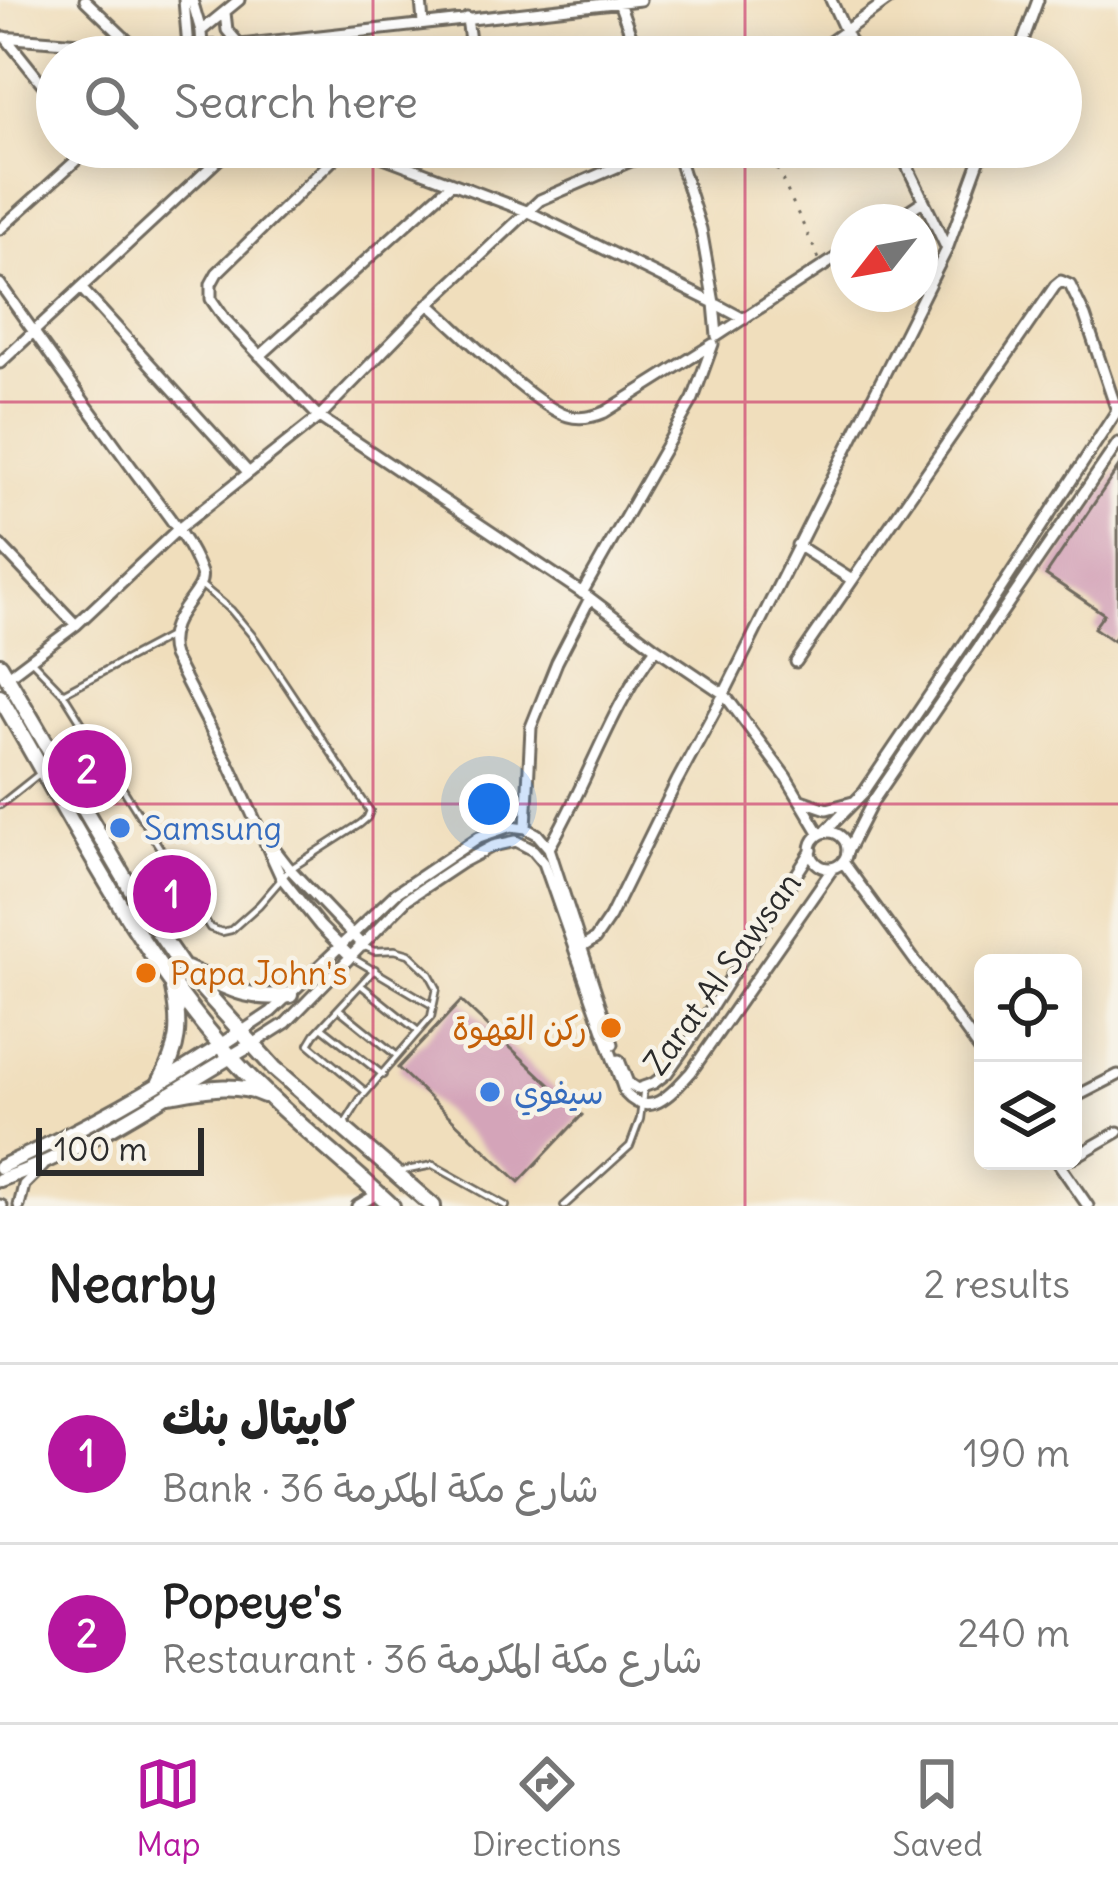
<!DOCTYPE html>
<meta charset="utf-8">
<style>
body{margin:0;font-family:Delius,"Playpen Sans Arabic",sans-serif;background:#f6f6f6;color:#222}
.controls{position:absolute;right:36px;bottom:36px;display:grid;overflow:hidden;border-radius:18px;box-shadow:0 6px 30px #0003}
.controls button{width:108px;height:108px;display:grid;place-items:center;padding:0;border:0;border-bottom:3px solid #e0e0e0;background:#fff;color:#222;font:60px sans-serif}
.compass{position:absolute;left:830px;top:204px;width:108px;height:108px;border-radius:50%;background:#fff;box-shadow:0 6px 30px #0003;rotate:239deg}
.scale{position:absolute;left:36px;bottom:30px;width:168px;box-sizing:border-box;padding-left:12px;border:6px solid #2b2b2b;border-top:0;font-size:33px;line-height:42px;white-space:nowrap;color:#2b2b2b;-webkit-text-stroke:9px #f7f3e8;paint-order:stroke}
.you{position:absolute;left:489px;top:804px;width:42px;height:42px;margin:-30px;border:9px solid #fff;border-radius:50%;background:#1a73e8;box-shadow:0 0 0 18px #1a73e833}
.badge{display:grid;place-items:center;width:78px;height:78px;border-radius:50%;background:#b5179e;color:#fff;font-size:39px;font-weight:700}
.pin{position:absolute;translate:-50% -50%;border:6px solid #fff;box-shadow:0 3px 12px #0006}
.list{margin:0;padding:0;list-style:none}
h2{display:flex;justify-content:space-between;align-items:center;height:156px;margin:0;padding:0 48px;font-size:51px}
h2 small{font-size:39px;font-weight:400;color:#767676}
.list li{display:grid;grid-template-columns:78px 1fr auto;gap:36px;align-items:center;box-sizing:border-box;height:180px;padding:0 48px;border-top:3px solid #e0e0e0}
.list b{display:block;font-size:45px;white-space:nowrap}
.list p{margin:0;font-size:39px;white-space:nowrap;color:#767676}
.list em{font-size:39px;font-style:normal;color:#767676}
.icon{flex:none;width:66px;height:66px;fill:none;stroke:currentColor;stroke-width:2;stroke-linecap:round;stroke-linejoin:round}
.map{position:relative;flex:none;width:1118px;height:1206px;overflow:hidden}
.search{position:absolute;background:#fff;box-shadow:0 6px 30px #0003;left:36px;right:36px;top:36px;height:132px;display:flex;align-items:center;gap:30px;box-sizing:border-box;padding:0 42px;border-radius:66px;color:#767676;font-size:45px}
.sheet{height:516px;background:#fff}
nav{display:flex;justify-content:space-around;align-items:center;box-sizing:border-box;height:168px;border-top:3px solid #e0e0e0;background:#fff;font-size:33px;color:#767676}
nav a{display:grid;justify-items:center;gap:6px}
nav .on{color:#b5179e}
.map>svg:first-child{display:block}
</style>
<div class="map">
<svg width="1118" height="1206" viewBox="0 0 1118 1206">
<rect width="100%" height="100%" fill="#f7f3e8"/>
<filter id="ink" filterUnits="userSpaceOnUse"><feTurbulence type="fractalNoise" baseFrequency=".00833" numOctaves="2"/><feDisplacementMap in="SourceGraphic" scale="24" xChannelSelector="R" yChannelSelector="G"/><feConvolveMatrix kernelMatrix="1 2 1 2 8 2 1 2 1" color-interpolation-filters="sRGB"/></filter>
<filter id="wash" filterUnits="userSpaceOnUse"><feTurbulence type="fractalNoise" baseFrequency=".004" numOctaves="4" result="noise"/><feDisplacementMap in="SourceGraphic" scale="48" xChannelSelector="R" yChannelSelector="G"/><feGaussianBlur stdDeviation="2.7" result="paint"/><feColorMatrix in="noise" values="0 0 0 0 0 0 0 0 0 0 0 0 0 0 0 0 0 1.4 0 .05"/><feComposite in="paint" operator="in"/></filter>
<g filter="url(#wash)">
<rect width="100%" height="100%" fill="#f0debc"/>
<g id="blocks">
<path fill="#d4a4b9" d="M1118,468v165l-5,8 -19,-13 10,-14 -58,-39z
M461,1001l121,114 -63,67 -121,-114z"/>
</g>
</g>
<g filter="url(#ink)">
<use href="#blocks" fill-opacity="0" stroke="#706a5e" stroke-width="3"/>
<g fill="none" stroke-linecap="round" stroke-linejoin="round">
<g stroke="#706a5e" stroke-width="10">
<path id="service" d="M33,662l30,31 147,235 12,4 9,-2 28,-25 31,-36 70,-45 7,-6 3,-7 -114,-171 -25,-30 -30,-25
M63,693l107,-57
M0,805l39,-31
M351,957l81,48
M362,986l56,45
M339,1009l57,46
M323,1028l60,47
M366,1092l-57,-48 6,-10 60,-65
M346,1122l15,-24 70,-81 6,-29 -8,-15 -20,-19 -14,-4 -21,1 -11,-5
M397,1172l36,-7 73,41
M564,1206l66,-60 10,-27 4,-32"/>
</g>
<g stroke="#706a5e" stroke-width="15">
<path id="minor" d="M85,0l48,46
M184,0l4,48
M421,0l2,23
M618,0l21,57
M831,0l26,57
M225,13l2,17 13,15
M467,18l5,39
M201,31l38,-31
M0,37l134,10 106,-2 400,-45
M5,37l52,65
M191,57l11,-10 -1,-16 -9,-31
M809,57l79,-57
M1017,57l21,-57
M346,147l-129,126 -6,11v15l13,19 95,99 271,181 66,50 68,46 62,83 34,57
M357,147l172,65 185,91 3,33 131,-86
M675,147l26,82 13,74 30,16
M898,147l49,102
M891,222l32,-21
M0,229l91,-82
M0,284c44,63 90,126 135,188 22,30 54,66 66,101 6,20 -41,44 -28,83l58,112 50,109 39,49 31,31
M81,288l167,184
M429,304c31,27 104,101 139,112 13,4 25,1 37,-4l108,-68
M260,356l191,-172
M0,363l232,-216
M0,545l76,80
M797,545l55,35
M582,593l111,-194 20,-55
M796,662l259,-376 6,-5 9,4 15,31 32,95
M7,677l69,-52 101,-95 142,-113 110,-113 111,-104 123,-53
M801,800l26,9 26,-7
M526,828l5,-101 26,-65 33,-64
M825,832l39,-40 121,-179 133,-204
M811 850a18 18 0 1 1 36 0a18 18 0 1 1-36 0Z
M269,842l21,27 73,77
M549,848c39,-65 60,-139 107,-200
M848,850l25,-49 245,-358
M843,862l140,192
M581,948l14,-9 15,-22 67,-136 47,-87 223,-445 37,-102
M241,1032l30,-20 125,-119 83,-56 32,-11 15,2 11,6 12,14 64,196
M253,1044l33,-21 121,-124 54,-36 32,-17 23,-5 17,9 11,13 81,230c25,28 48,-1 66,-21l142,-204
M619,1060l9,23 9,6 17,-6 13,-10 25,-35 120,-188
M1073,1098l45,-23
M1073,1158l45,-26
M1057,1161l31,45
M0,1205l2,1
M19,1206l5,-21 19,-19
M357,1206l22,-13"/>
</g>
<g stroke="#706a5e" stroke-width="18">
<path id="secondary" d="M0,1167c84,-38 165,-84 241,-135
M0,1180c92,-32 169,-88 253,-136"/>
</g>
<g stroke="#706a5e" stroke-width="20">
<path id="primary" d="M0,665l144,246 38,55 92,102 159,138
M0,697c69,117 134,249 223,351 48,56 114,107 169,158
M187,969c37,16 60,33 103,26
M160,1082c19,-34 21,-55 13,-93
M169,1095c31,-5 65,-14 95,0"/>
</g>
<path stroke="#706a5e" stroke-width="3" stroke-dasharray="3 9" stroke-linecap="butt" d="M767,147l52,112"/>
<use href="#service" stroke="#fff" stroke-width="4.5"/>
<use href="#minor" stroke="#fff" stroke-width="9"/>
<use href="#secondary" stroke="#fff" stroke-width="12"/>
<use href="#primary" stroke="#fff" stroke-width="14"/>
</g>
</g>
<path fill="none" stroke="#c2185b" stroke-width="3" stroke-opacity="0.55" d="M373,0v57M745,0v57M373,147v1059M745,147v1059M0,402h1118M0,804h1118"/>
<g fill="#3f7fe0" stroke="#f7f3e8" stroke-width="4.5">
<circle cx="120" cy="828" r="12"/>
<circle cx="490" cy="1092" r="12"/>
</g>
<g fill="#e8710a" stroke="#f7f3e8" stroke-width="4.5">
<circle cx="146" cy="973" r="12"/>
<circle cx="611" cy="1028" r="12"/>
</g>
<g text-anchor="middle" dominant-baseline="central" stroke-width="9" stroke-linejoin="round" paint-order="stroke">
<g font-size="33" fill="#366cbe" stroke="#f7f3e8" text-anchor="start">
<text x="144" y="828">Samsung</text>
<text x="514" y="1092">سيفوي</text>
</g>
<g font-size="33" fill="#c56008" stroke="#f7f3e8" text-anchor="start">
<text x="170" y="973">Papa John's</text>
<text x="587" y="1028" text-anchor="end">ركن القهوة</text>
</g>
<g font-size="33" fill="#2b2b2b" stroke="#f7f3e8">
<text transform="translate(722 973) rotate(-54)">Zarat Al Sawsan</text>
</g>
</g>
</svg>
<div class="controls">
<button><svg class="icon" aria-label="locate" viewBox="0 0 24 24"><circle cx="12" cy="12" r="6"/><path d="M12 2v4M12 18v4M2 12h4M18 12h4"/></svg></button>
<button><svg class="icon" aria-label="layers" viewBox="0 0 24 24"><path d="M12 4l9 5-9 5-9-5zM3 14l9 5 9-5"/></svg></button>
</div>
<svg class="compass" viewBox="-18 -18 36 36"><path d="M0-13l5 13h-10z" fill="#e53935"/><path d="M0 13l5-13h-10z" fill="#767676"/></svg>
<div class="scale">100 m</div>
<div class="you"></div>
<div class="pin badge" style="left:172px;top:894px">1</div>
<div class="pin badge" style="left:87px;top:769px">2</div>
<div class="search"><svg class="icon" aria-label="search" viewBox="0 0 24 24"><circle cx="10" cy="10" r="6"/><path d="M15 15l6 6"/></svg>Search here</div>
</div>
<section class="sheet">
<h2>Nearby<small>2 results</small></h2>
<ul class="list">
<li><span class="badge">1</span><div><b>كابيتال بنك</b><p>Bank · شارع مكة المكرمة 36</p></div><em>190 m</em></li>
<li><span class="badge">2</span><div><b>Popeye's</b><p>Restaurant · شارع مكة المكرمة 36</p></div><em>240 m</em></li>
</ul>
</section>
<nav>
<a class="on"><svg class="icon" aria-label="map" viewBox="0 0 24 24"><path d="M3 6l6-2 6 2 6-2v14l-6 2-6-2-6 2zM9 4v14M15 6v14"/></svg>Map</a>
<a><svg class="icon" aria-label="directions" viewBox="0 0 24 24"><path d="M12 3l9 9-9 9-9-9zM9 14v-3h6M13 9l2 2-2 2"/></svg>Directions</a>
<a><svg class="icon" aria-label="saved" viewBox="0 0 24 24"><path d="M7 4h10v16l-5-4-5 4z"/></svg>Saved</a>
</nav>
